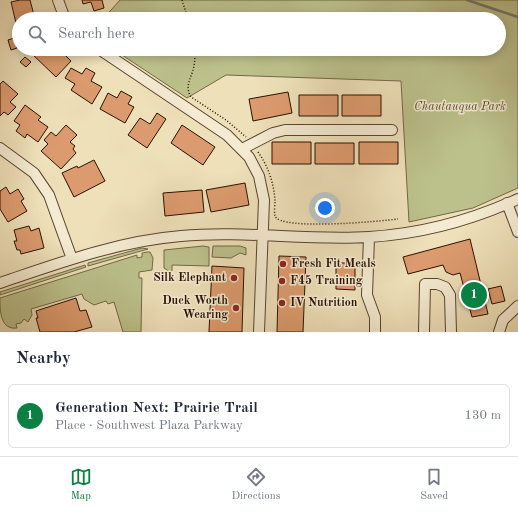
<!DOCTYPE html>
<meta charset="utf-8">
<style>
body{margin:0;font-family:"Old Standard TT",serif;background:#f6f6f7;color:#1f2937}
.you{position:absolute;left:325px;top:208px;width:14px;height:14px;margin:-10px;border:3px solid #fff;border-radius:50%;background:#1a73e8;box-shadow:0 0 0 6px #1a73e833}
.badge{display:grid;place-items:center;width:26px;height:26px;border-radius:50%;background:#0b8043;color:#fff;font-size:13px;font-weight:700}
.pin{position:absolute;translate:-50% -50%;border:2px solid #fff;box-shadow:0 1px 4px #0006}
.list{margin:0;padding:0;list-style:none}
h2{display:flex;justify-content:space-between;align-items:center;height:52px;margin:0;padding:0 16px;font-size:17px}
h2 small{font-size:13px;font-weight:400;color:#747a83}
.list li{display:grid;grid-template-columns:26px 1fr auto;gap:12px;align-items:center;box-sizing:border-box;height:64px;margin:0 8px 8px;padding:0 8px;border:1px solid #e0e1e3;border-radius:6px}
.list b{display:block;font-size:15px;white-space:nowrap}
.list p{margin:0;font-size:13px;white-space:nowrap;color:#747a83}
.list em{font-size:13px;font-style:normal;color:#747a83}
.icon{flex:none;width:22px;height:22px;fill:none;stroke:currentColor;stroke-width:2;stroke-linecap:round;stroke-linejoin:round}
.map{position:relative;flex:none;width:518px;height:332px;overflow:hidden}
.search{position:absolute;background:#fff;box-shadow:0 2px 10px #0003;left:12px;right:12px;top:12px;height:44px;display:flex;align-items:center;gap:10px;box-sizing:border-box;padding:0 14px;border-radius:22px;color:#747a83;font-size:15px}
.sheet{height:124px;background:#fff}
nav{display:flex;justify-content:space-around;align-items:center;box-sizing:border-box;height:56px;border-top:1px solid #e0e1e3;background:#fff;font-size:11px;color:#747a83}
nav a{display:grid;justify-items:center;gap:2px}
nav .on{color:#0b8043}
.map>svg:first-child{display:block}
</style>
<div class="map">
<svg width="518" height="332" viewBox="0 0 518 332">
<rect width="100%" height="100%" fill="#eee0b9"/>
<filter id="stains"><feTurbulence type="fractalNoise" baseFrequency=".005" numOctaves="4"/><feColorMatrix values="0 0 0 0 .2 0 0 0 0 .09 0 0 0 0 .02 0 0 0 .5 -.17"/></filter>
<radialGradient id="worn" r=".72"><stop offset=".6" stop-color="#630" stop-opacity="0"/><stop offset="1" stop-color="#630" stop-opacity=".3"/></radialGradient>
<path fill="#bcc18c" stroke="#726846" d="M120,0h398v188l-45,20 -64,14 -8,-141 -175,-6 -39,23 -74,-49h386v-30h-396z
M203,246l6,1v19l-37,-1v6l-2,1 -6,-4v-18z
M213,246h27l6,2v7l-6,-2 -9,5 -19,-1z
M142,248l6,1 -60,17v-3z
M147,252h3l3,6 -1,12 -13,2v6h3l-1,54h-18l-9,-30 -6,2 -2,-3 -12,4 -10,-6 -2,-5 -51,15 1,6 -4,7 -4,-3 -3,4 -5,1 1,4c-17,2 -17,-17 -17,-30l137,-43v3l5,-1v-4z
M85,265l1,2 -86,28v-3z"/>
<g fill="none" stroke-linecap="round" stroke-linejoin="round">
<path stroke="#707670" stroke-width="2.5" d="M467,0l51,17"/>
</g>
<path fill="#dc9b6e" stroke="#291000" d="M20,0h10l5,19h-16v8h-2l-6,-25z
M82,0h20l2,8 -10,3 -3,-9 -8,2z
M14,38l3,10 -6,2 -3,-10z
M33,49h14l5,5 3,-4 5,5 3,-2 8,8 -15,16 -26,-25z
M25,57l6,5 -5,5 -6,-5z
M71,68l11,6 4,-6 9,5 -4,8 11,6 -10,17 -21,-14 4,-6 -10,-6z
M3,81l15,13 -8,8 6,5 -8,8 -4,-3 -4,4v-32z
M121,91l11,6 -4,7 6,3 -9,16 -25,-14 8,-16 9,5z
M288,92l4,21 -39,8 -4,-22z
M299,95h39v21h-39z
M342,95h39v21h-39z
M25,105l16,12 -3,3 10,7 -10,15 -11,-8 -2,4 -9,-7 4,-6 -6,-4z
M157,113l9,6 -19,29 -19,-13 12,-17 10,6z
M66,125l11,10 -7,7 5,4 -2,3 3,4 -15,16 -20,-18 7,-7 -4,-4 7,-8 5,4z
M182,125l33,22 -12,18 -32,-22z
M272,142h39v22h-39z
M359,142h39v22h-39z
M315,143h39v21h-39z
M94,160l11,21 -31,16 -12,-24 15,-7 1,2z
M245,183l4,22 -38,7 -5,-22z
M6,187l4,7 8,-5 6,10 -3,2 6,10 -19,11 -8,-13v-18z
M202,190l2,22 -39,4 -2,-23z
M29,226l2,5 8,-3 5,20 -23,6 -1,-4h-3l-3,-9h3l-3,-11z
M470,239l18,75 -16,3 -12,-44 -7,2 -7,-3 -3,-7 -35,9 -5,-17z
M279,256l27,1 -3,75h-26z
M336,263h19v27l-19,-1z
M212,266l32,2 -2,64h-33z
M501,286l4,15 -13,3 -4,-15z
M76,298l4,13 6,-1 6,17 -18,5h-34l-4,-14h2l-2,-7z"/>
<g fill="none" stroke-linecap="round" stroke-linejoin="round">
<g stroke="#5a442e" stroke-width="12">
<path id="minor" d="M58,0l7,19
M99,49l128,86 22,22 10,19 5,24 -5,132
M0,148l34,25 15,22 23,64
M242,149l31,-16 12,-3h107
M507,203l11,29
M369,237l-2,58 8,22v15
M0,283c59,-20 119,-42 181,-47 63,-6 125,5 188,1 51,-3 103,-17 149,-38
M424,332l1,-48h12l8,3 5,8 1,37
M499,332l4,-12 15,-14"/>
</g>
<path stroke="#291000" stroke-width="1.5" stroke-dasharray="1 2" stroke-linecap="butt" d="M182,0l6,19
M195,49c0,6 0,11 -1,17 -2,11 -10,20 -3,31l35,23 20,17
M258,152c10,14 16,31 17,49 0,4 -1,11 0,15 5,15 107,5 123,3"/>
<use href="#minor" stroke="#f4ebd2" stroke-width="10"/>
</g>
<g fill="#8f2418" stroke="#f4ebd2" stroke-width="1.5">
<circle cx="283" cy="264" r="4"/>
<circle cx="234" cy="278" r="4"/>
<circle cx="282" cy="281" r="4"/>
<circle cx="282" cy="303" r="4"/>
<circle cx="236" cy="308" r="4"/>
</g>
<g text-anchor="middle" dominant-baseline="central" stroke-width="3" stroke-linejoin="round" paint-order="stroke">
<g font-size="12" font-style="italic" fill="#5c4e31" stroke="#f4ebd2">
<text x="460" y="107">Chautauqua Park</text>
</g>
<g font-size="12" font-weight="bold" fill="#291000" stroke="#f4ebd2" text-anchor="start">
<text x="291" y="264">Fresh Fit Meals</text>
<text x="226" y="278" text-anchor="end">Silk Elephant</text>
<text x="290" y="281">F45 Training</text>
<text x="228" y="301" text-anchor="end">Duck Worth<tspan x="228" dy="14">Wearing</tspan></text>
<text x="290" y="303">IV Nutrition</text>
</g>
</g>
<rect width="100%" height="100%" filter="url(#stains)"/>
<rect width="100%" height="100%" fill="url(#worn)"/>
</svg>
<div class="you"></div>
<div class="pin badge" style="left:474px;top:295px">1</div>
<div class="search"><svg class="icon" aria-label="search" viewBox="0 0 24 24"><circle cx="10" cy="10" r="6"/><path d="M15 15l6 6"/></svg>Search here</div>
</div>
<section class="sheet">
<h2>Nearby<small></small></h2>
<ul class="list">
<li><span class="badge">1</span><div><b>Generation Next: Prairie Trail</b><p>Place · Southwest Plaza Parkway</p></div><em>130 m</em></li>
</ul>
</section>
<nav>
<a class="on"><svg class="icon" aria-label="map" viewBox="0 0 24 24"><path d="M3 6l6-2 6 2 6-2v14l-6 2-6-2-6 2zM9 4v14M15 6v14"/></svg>Map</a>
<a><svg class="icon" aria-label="directions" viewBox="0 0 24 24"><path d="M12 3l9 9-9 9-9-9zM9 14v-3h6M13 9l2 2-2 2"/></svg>Directions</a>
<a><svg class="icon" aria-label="saved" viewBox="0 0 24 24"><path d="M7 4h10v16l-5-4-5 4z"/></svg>Saved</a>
</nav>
